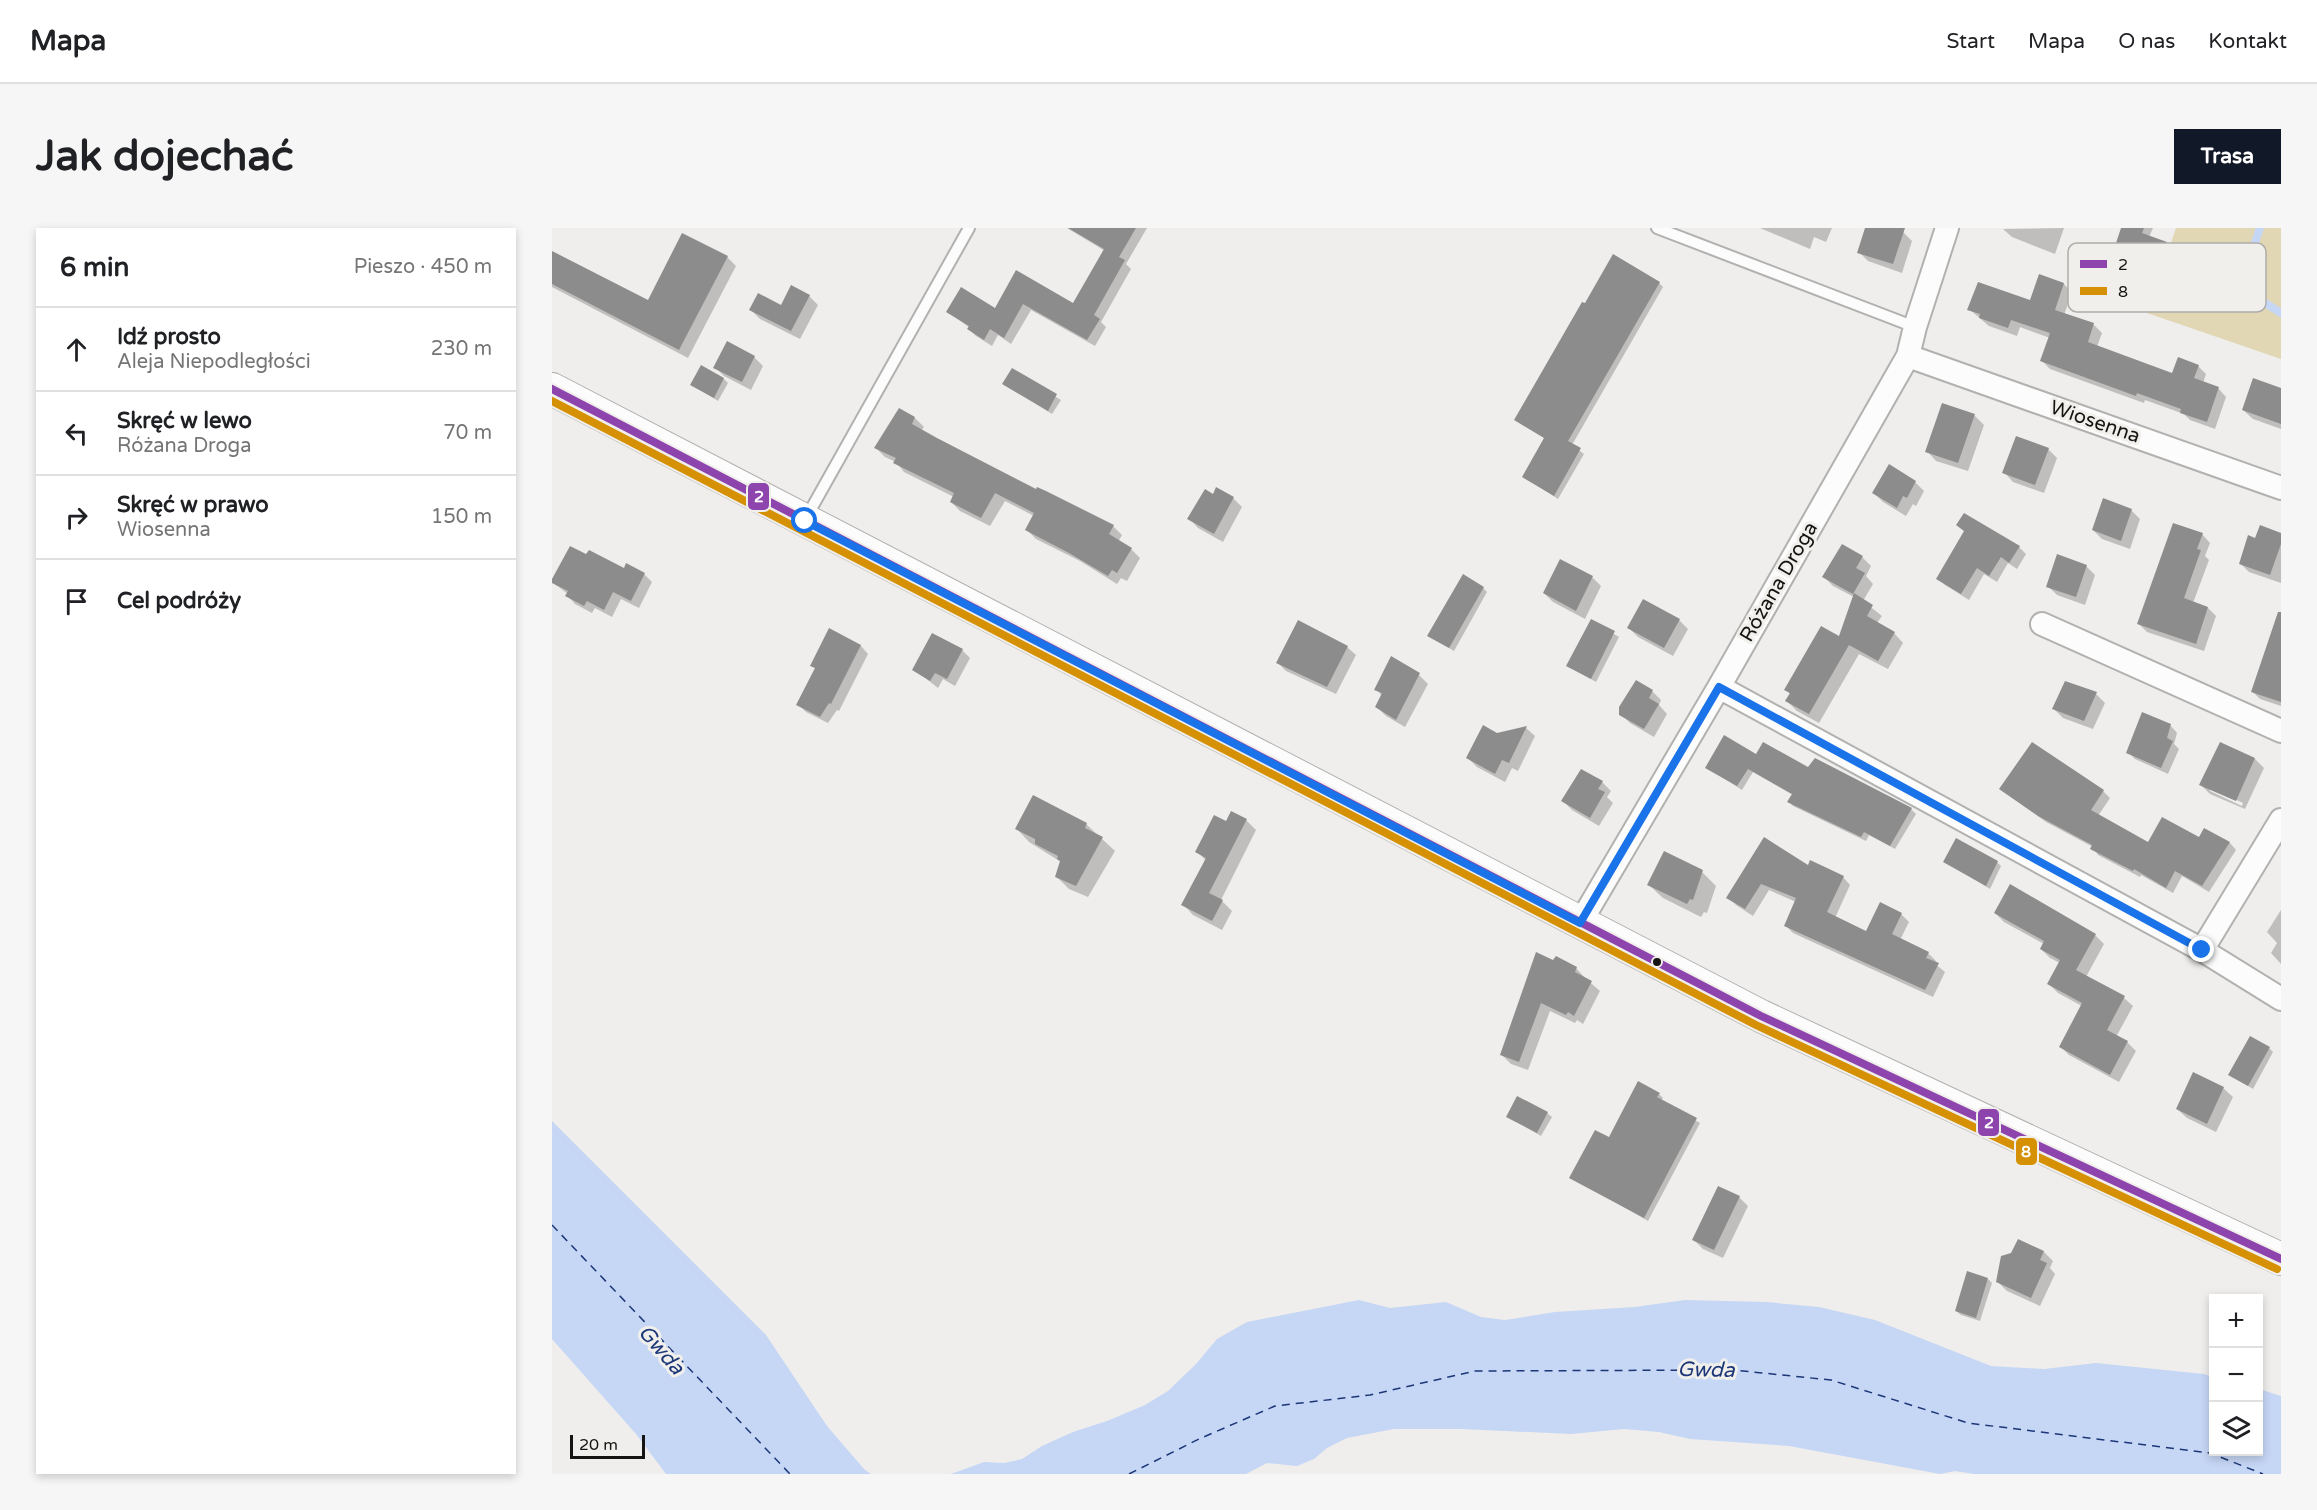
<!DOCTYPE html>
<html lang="pl">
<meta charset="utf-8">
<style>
body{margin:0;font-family:"Varela Round",sans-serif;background:#f6f6f6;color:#202124}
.controls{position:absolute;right:18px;bottom:18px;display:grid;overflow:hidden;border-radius:0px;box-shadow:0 3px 9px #0003}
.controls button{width:54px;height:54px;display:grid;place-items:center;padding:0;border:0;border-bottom:2px solid #e0e0e0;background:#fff;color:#202124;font:30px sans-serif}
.scale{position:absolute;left:18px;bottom:15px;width:75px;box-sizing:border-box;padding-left:6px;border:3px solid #151413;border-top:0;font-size:16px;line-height:21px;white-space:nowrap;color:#151413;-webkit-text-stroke:4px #f0efeb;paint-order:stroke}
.stop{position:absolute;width:18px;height:18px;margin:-14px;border:4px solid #1a73e8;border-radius:50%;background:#fff}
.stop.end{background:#1a73e8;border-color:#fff;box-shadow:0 2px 6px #0008}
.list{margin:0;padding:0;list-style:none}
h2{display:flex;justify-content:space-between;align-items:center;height:78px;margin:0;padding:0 24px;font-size:26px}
h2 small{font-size:20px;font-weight:400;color:#757577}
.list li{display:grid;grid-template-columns:39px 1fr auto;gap:18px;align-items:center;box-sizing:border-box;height:84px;padding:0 24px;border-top:2px solid #e0e0e0}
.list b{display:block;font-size:22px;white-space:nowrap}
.list p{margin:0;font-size:20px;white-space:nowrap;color:#757577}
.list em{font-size:20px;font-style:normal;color:#757577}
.icon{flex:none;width:33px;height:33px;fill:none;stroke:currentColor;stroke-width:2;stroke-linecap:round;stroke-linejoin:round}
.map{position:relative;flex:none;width:1729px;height:1246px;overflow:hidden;border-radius:0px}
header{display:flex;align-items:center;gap:36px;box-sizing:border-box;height:84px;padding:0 30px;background:#fff;border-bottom:2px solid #e0e0e0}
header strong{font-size:28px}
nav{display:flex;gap:33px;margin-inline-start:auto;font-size:21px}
.intro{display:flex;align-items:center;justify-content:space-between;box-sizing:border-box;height:144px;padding:0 36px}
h1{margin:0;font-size:42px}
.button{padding:15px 27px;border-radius:0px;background:#111827;color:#fff;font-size:21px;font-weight:700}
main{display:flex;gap:36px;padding:0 36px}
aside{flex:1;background:#fff;border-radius:0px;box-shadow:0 3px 9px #0003}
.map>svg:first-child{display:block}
</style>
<header>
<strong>Mapa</strong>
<nav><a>Start</a><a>Mapa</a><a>O nas</a><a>Kontakt</a></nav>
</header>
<div class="intro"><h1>Jak dojechać</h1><a class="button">Trasa</a></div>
<main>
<aside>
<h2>6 min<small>Pieszo · 450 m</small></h2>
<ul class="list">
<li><svg class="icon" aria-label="ahead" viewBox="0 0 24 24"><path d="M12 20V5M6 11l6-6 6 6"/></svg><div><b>Idź prosto</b><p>Aleja Niepodległości</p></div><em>230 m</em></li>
<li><svg class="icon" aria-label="left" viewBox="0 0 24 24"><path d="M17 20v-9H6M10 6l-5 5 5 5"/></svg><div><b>Skręć w lewo</b><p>Różana Droga</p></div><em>70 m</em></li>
<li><svg class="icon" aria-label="right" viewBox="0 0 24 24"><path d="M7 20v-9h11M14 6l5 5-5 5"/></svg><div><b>Skręć w prawo</b><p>Wiosenna</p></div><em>150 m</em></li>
<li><svg class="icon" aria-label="arrive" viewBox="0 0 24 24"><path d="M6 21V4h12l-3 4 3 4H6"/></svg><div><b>Cel podróży</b></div></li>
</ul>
</aside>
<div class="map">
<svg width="1729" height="1246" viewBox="0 0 1729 1246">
<rect width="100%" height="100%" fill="#efeeec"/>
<path fill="#e1d7b4" d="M1624,0h105v131l-134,-46z"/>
<path fill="#c6d6f5" d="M0,893l214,214 61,91 37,43 7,5h-205l-30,-40 -84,-95z
M807,1072l31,8 56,-6 35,15 24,3 50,-8 80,-5 50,-7 81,2 53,5 56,13 116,46 53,3 52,-6 108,11 9,3 1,75h44l1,-63 22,7v78h-307l-19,-3 -15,3 -151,-28 -99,-7 -31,-7 -35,-3 -53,5 -110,-5h-67l-47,9 -20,10 -13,11 -17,7 -30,-3 -21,11h-295l33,-12 20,1 18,-4 20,-13 31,-14 34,-11 38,-16 23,-14 28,-27 21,-25 30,-17z"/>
<path fill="#0003" fill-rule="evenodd" d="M515,0h80l-21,36 5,5 -30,53 5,5 -11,19 -64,-36 -20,34 -13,-9 -6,11 -16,-10 -7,-7 1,-1 -22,-16 48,-2 20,-38 58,33 31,-54z
M1208,0h72l-6,14 -12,-5 -4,12z
M1315,0h25l11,4 9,9 -10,32 -34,-12 -9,-9z
M1512,0l-9,26 -43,-17 -9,-8z
M1571,0h30l-4,9 17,6 7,7 -19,58 -32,-12 -7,-7 12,-35 -10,-9z
M0,25l97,49 78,-45 9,9 -48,92 -136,-71z
M1488,48l24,8 8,9 -8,22 30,10 8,8 -5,14 76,28 25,-9 8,8 -3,9 15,5 8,9 -11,32 -25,-9 -6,-6 -39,-14 -1,3 -94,-34 -8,-8 8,-23 -30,-11 -3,9 -28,-10 -20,-17 62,-7z
M1107,55l4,4 -91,158 12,9 -26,45 -34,-22 22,-38 -30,-19z
M257,68l9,9 -18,34 -40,-20 -9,-9 31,-3z
M202,129l9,9 -12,24 -27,-14 -9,-9z
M460,142l49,30 -9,14 -48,-30z
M172,151l4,4 -10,18 -26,-16z
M1729,162v39l-28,-10 -10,-9z
M1391,177l32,11 9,9 -16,46 -32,-10 -9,-10z
M363,190l9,9 -3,4 116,60 76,35 9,9 -4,7 13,7 9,9 -13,23 -6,-3 -4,6 -37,-23 -44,-22 -9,-9 7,-14 -29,-15 -15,25 -30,-15 -9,-9 3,-5 -50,-25 -8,-10 -11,-5 -9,-9z
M1496,221l9,9 -13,35 -31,-11 -9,-10z
M1363,254l9,9 -8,15 -3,-2 -7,12 -23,-14 -9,-9z
M661,268l20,2 9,9 -19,35 -25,-14 -9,-10z
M1579,282l9,9 -10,30 -28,-10 -9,-9z
M1413,304l54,15 7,7 -9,15 -9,-6 -11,19 -13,-8 -15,26 -24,-15 -7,-7z
M1650,306l8,9 -5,13 4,4 -16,43 15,5 8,8 -12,35 -57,-19 -8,-8z
M1729,306v49l-32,-11 -9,-9 16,-23z
M1310,329l9,9 -5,10 7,8 -10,17 19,15 -5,7 17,10 9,10 -15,26 -29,-15 -40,69 -22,-12 -10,-10 4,-6 -5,-5 54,-51 14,-42 -21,-11 -9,-9z
M1534,338l9,9 -10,30 -28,-10 -9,-9z
M73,342l19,4 8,8 -13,26 -18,-9 -9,18 -17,-9 -3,5 -17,-9 -8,-9 1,-1 -16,-12z
M1040,349l9,9 -16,33 -32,-17 -9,-9z
M931,360l4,4 -33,59 -25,-15z
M1127,392l9,9 -15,27 -35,-19 -9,-9z
M1040,393l27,16 -23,45 -28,-16z
M1729,398v80l-21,-7 -8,-8z
M278,402l31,16 7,8 -29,57 -2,-1 -9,13 -22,-11 -8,-8 18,-35 -4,-4z
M795,419l9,8 -20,39 -50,-23 -8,-8z
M410,422l8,8 -15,28 -12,-7 -5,9 -24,-19z
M867,447l9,9 -23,43 -19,-11 -9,-9 5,-11 -6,-7z
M1100,463l9,9 -2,5 8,9 -13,23 -24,-14 -9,-9z
M1544,466l9,9 -12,26 -30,-11 -9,-9z
M1619,498l6,7 -3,11 5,5 -11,25 -33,-15 -7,-7z
M974,500l9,8 -17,35 -6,-3 -7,14 -28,-15 -9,-9 29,-24z
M1669,516l34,15 9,9 -19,41 -35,-15 -9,-9zM1658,560l33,15 -1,3 -32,-15z
M1154,539l103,2 102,40 5,5 -21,35 -26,-14 -3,6 -73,-35 -4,-4 4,-7 -40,-23 -11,18z
M1050,554l9,9 -4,6 6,6 -14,23 -27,-16 -9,-9z
M1449,561l102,2 7,7 -12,18 51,28 51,-4 5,-10 25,13 6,7 -27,42 -27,-16 -9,17 -32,-18 -1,2 -42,-22 -5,-8 -47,-25z
M694,592l10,10 -35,70 11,11 -10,19 -29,-15 -10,-11 23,-43 -9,-10 29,-28z
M534,596l29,27 -27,46 -19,-8 -13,-13 5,-14 -32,-20 -12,-13z
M1213,611l43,29 35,9 7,8 -15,33 31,15 35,-19 8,8 -9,18 28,13 8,8 -2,2 11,9 -12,25 -140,-64 -8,-8 11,-23 -27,-12 -16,26 -17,-11 -8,-8z
M1112,625l38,19 14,14 -9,27 -3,-1 -3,5 -38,-19 -14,-13z
M1393,634h52l4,4 -11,23z
M1729,682v54l-10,-11 6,-10 -10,-11z
M1443,685l100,22 9,9 -18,33 38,21 9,8 -17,31 11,5 9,9 -17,31 -50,-27 -9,-9 22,-40 -24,-13 -9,-9 11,-21 -10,-5 -9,-9 3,-5 -40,-22z
M1002,734l22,6 9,10 15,13 -17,33 -6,-4 -2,3 -25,-12 -22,59 -17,-6 -9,-9z
M1717,820l4,4 -20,37 -23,-14z
M1671,860l10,9 -17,35 -29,-14 -10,-9z
M1107,866l4,4 -2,3 39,22 -52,98 -77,-44z
M995,885l5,4 -11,19 -33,-19z
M1187,969l9,9 -25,52 -20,-9 -9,-9z
M1466,1013l26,11 9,9 -3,7 5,6 -15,32 -33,-15 -9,-9z
M1436,1051l4,4 -12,38 -19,-6 -5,-4z"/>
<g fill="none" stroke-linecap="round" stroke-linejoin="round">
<path stroke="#c6d6f5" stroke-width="8" d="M1708,0l-20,59 41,26"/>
<path stroke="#1c3778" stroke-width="1.5" stroke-dasharray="8 6" stroke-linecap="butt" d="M0,997l238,249
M577,1246l70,-35 76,-33 95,-11 105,-24 258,-1 98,10 137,43 242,30 53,21"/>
</g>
<path fill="#8d8c8c" d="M516,0h68l-17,29 6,3 -31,55 6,4 -13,21 -64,-36 -19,34 -14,-9 -6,11 -17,-11 2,-3 -23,-14 15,-25 34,21 21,-38 57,33 31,-54z
M1313,0h40l-12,36 -36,-11z
M1569,0h23l-2,5 25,9 -20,60 -34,-12 14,-40 -12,-4z
M130,5l46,23 -49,94 -127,-66v-33l96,49z
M1061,26l47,28 -92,159 13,7 -27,48 -32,-19 22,-39 -30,-18 68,-118 3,1z
M1487,46l25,9 -9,27 39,13 -6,19 84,31 6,-16 21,8 -5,13 25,9 -12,35 -27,-9 1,-4 -44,-16 -1,3 -96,-35 10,-28 -39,-13 -3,8 -29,-10 1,-4 -13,-4 11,-28 52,18z
M239,57l19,10 -19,36 -42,-21 9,-17 23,12z
M175,113l28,15 -13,26 -29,-14z
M149,137l23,13 -10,20 -24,-13z
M460,140l45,26 -9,17 -46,-27z
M1701,150l28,10v36l-39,-14z
M1390,175l33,11 -17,49 -33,-11z
M347,180l16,9 -3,7 25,14 99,51 1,-2 9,4 68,34 -5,9 23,14 -15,25 -5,-3 -4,6 -39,-23 -44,-23 9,-17 -39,-20 -14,25 -31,-16 4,-9 -61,-30 3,-5 -22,-10z
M1464,208l33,12 -14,37 -33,-12z
M1337,236l27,17 -9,17 -4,-2 -6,12 -25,-15z
M664,259l18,10 -20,37 -27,-15 18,-30 8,5z
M1551,270l29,11 -11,32 -29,-11z
M1412,285l56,33 -11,17 -8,-6 -12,19 -12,-8 -16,26 -25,-15 28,-48 -8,-6z
M1621,295l30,10 -6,16 4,1 -17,48 24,9 -12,37 -59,-20z
M1708,297l21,8v11l-11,31 -31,-11 9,-29 7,3z
M1290,316l21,12 -7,12 9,5 -12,21 -31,-17z
M18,318l16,8 3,-4 35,18 2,-5 19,10 -14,28 -18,-9 -9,18 -17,-9 -3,5 -19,-10 3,-5 -16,-8v-4z
M1505,326l30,11 -11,32 -30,-10z
M1008,331l33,17 -17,35 -33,-18z
M911,346l21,13 -35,61 -22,-12z
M1302,365l19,12 -6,11 28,16 -17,29 -29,-16 -40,69 -24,-13 5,-8 -6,-3 37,-64 18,10z
M1091,371l37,20 -16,29 -37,-20z
M1726,384h3v90l-30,-10z
M1039,391l24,12 -24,48 -25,-13z
M746,392l50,26 -21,41 -51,-24z
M277,400l32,17 -30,59 -2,-1 -9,14 -24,-12 19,-37 -5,-2z
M380,405l31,16 -16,30 -12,-6 -5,8 -18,-11z
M839,428l29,17 -24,47 -21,-13 7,-14 -8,-3z
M1084,452l17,10 -4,8 10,6 -15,25 -25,-14v-8z
M1513,453l32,11 -13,29 -32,-12z
M1590,484l29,12 -4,14 6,3 -12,27 -35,-15z
M931,497l14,8 30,-7 -18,37 -7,-3 -7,14 -29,-16z
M1172,507l32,19 7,-12 45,25 7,-9 97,50 -22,38 -26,-14 -3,5 -74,-35 5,-8 -44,-25 -11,17 -32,-18z
M1480,514l72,48 -13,20 57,32 14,-25 37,20 5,-9 26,14 -28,44 -27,-15 -9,17 -32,-19 -1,2 -43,-22 2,-4 -54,-29 -39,-27z
M1668,514l35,16 -19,43 -37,-16z
M1029,541l22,12 -5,8 7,3 -15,26 -29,-17z
M481,567l54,28 -2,5 18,9 -27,49 -21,-9 5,-16 -3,-2 1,-3 -23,-12v-5l-20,-10z
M679,583l16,8 -38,74 14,7 -11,21 -31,-16 25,-47 -11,-6 19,-37 12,6z
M1212,609l44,28 2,-5 34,16 -17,36 39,19 14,-29 22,11 -10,21 37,18 -3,6 13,5 -14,27 -141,-64 12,-28 -35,-14 -16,25 -19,-11z
M1404,610l42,23 -12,25 -43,-24z
M1112,623l39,19 -10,30 -3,-1 -3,5 -40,-19z
M1458,656l86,50 -20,36 49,26 -18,34 21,11 -18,34 -51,-28 23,-44 -35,-19 13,-24 -20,-11 4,-8 -50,-28z
M984,724l17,8 3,-4 21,11 -2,5 17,9 -18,35 -6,-4 -2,3 -25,-12 -22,59 -19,-7z
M1698,808l20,11 -22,39 -20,-11z
M1641,844l31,15 -17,37 -31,-15z
M1086,853l22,12 -3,4 40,21 -53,100 -75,-40 26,-48 14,7z
M965,868l31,16 -11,21 -31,-16z
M1166,958l22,10 -26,54 -22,-10z
M1466,1011l26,12 -4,9 7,3 -16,35 -35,-16 5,-26 10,-3z
M1415,1043l21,7 -12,40 -21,-7z"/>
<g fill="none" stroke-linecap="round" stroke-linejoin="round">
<g stroke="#b1b1af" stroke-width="14">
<path id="lane" d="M1105,0l258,99
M254,290l163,-290"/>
</g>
<g stroke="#b1b1af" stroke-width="26">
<path id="street" d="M1356,128l373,132
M1490,396l239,107
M1167,459l483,263 79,49
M1028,695l139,-236 189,-331 7,-29 32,-99
M1650,722l79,-130"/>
</g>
<g stroke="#b1b1af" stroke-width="34">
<path id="secondary" d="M0,161l1209,627 520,243"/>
</g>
<use href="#lane" stroke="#fdfcfc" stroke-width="10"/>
<use href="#street" stroke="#fdfcfc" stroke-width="22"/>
<use href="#secondary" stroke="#fdfcfc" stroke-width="32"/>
<g stroke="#f0efeb" stroke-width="12">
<path id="bus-1" d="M0,161l1209,627 520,243"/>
</g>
<g stroke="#f0efeb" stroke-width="12">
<path id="bus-2" d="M0,173l1204,624 521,244"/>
</g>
<use href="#bus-1" stroke="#8e44ad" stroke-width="8"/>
<use href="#bus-2" stroke="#d59003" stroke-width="8"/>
</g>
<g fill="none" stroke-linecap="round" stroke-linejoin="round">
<path stroke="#1a73e8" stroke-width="8" d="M253,293l775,402 139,-236 483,263"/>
</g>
<circle fill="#151413" stroke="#f0efeb" stroke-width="2" cx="1105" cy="734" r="5"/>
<g text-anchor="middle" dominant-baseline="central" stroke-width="6" stroke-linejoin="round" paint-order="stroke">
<g font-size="20" fill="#151413" stroke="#f0efeb">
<text transform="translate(1543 194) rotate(19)">Wiosenna</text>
<text transform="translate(1227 354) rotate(-60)">Różana Droga</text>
</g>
<g font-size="21" font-style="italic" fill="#1c3778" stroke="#f0efeb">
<text transform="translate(109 1122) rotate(49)">Gwda</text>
<text transform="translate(1154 1142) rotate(1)">Gwda</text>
</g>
</g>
<rect x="1516" y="15" width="198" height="69" rx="9" fill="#f0efeb" stroke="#aeadaa" stroke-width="1.5"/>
<rect x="1528" y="32" width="27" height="8" fill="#8e44ad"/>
<rect x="1528" y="59" width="27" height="8" fill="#d59003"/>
<g font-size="16" fill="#151413">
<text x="1566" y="42">2</text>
<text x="1566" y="69">8</text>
</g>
<g stroke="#f0efeb" stroke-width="2">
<rect x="195" y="254" width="23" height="29" rx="6" fill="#8e44ad"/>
<rect x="1425" y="880" width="23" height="29" rx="6" fill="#8e44ad"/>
<rect x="1463" y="909" width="23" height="29" rx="6" fill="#d59003"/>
</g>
<g font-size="16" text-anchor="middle" font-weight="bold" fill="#fff">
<text x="207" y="274">2</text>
<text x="1437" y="900">2</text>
<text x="1474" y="929">8</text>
</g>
</svg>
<div class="controls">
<button>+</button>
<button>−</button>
<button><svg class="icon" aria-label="layers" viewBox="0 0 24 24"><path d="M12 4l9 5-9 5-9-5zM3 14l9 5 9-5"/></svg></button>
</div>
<div class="scale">20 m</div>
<div class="stop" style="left:253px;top:293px"></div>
<div class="stop end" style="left:1650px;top:722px"></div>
</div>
</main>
